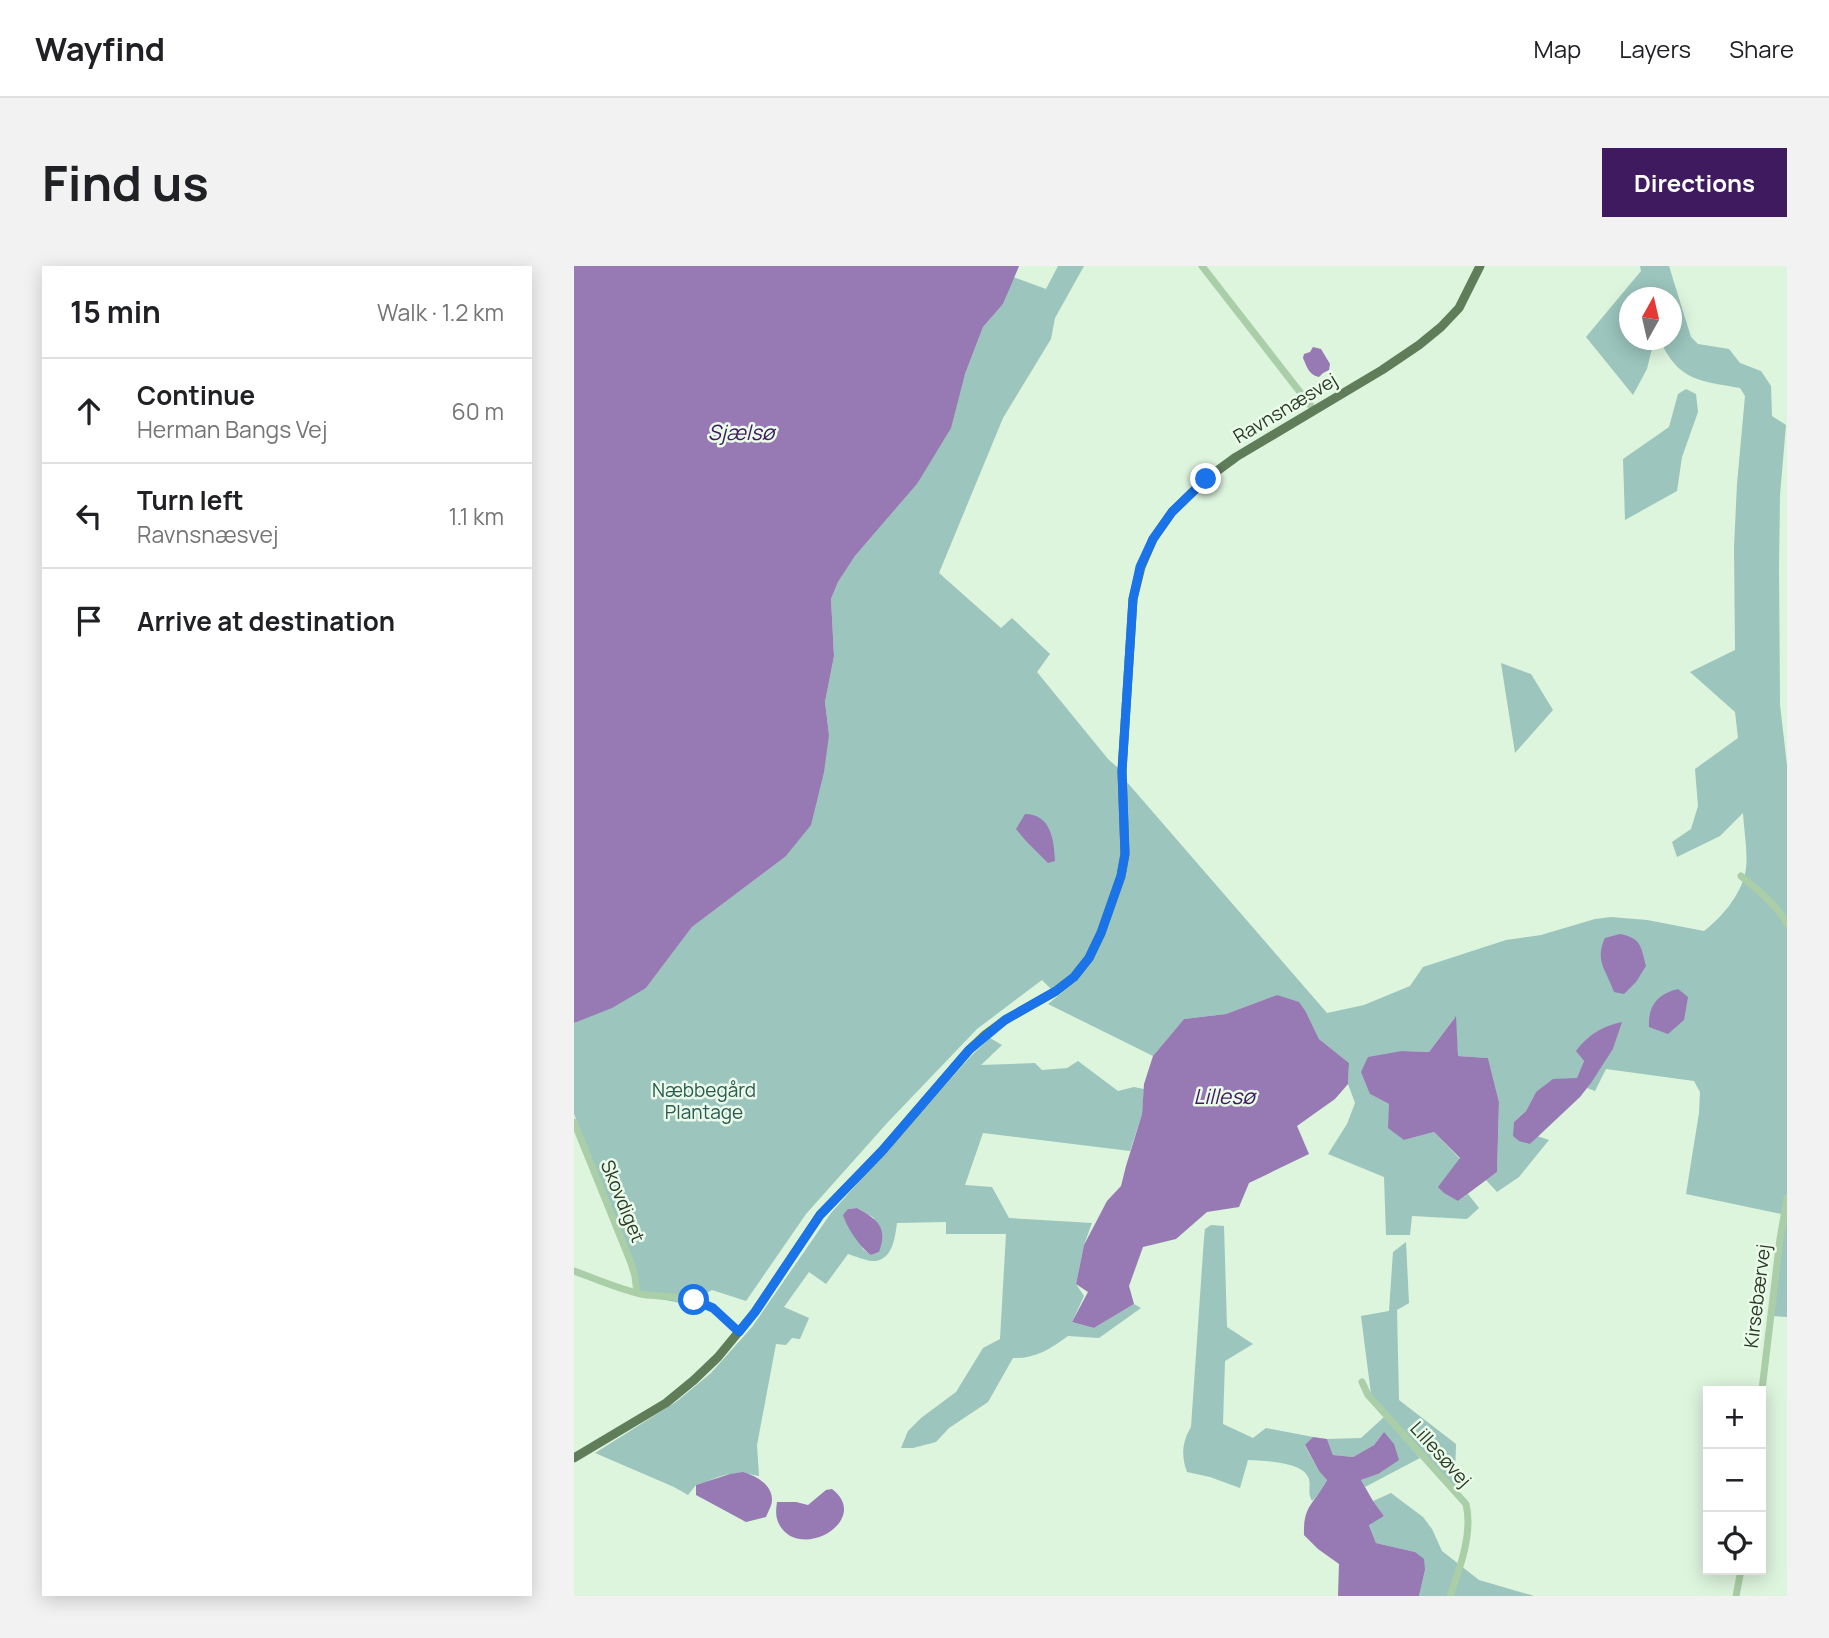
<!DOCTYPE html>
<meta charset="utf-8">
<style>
body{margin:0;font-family:Manrope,sans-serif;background:#f2f2f2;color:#202124}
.controls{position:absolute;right:21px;bottom:21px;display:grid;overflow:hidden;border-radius:0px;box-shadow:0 4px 18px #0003}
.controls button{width:63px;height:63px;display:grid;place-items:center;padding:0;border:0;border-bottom:2px solid #e0e0e0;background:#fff;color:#202124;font:35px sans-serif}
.compass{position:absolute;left:1045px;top:21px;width:63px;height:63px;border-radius:50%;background:#fff;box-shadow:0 4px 18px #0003;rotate:8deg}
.stop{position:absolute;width:21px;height:21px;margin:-16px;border:5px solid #1a73e8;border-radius:50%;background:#fff}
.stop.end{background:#1a73e8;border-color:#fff;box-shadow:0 2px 7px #0008}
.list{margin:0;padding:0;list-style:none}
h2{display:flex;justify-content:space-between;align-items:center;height:91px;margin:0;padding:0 28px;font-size:30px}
h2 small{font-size:23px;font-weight:400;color:#757577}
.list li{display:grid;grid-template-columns:46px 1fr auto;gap:21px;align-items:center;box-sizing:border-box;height:105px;padding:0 28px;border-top:2px solid #e0e0e0}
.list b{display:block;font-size:26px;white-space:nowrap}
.list p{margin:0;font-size:23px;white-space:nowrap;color:#757577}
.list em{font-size:23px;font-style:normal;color:#757577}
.icon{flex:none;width:38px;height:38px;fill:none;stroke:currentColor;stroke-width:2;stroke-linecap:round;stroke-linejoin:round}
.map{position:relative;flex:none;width:1213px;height:1330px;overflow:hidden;border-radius:0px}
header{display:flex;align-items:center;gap:42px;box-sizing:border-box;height:98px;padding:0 35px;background:#fff;border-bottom:2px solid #e0e0e0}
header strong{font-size:33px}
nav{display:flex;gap:38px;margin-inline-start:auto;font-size:24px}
.intro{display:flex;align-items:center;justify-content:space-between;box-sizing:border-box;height:168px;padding:0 42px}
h1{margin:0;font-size:49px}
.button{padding:18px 32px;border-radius:0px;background:#3f1a5f;color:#fff;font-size:24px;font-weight:700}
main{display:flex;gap:42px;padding:0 42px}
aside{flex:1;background:#fff;border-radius:0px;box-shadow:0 4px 18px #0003}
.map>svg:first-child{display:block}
</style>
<header>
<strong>Wayfind</strong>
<nav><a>Map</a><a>Layers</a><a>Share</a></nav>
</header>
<div class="intro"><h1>Find us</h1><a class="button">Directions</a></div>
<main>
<aside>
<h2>15 min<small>Walk · 1.2 km</small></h2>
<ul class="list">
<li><svg class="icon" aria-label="ahead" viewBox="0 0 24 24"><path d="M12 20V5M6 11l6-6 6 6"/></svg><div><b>Continue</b><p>Herman Bangs Vej</p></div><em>60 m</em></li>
<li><svg class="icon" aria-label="left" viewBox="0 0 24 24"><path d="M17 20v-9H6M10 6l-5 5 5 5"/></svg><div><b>Turn left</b><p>Ravnsnæsvej</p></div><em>1.1 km</em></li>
<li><svg class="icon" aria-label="arrive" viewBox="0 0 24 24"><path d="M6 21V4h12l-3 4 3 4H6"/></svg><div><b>Arrive at destination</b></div></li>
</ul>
</aside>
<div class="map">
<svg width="1213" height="1330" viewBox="0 0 1213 1330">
<rect width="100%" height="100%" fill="#ddf4dd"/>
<path fill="#9bc5bd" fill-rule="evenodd" d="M484,0h26l-29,52 -4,21 -48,79 -64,155 62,55 11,-10 38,36 -13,18 71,87 10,9c1,29 4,58 3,86 -1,22 -24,82 -35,101 -9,14 -22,25 -33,36l-11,-11 -65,49 -89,93 -82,92 -60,87 -34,-11 -26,14 -48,-9 -3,-30 -61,-151v-91l72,-35 46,-61 93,-70 44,-122 -4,-33 9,-46 -3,-57 7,-17 17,-26 62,-72 48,-110 18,-47 20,-23 10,-27 33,12z
M1066,0h29l22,71 7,7 31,5 11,14 21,8 10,15 1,30 14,9 -6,70 -1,73 1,137 7,60v552l-15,-1 14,-101 -100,-21 13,-81 1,-21 -6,-11 -88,-12 -11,22 -8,-3 26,-39 8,-26c-19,3 -33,12 -44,28l7,10 -7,18h-7l-34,13 -10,19 -12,11 16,22 7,-8 12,4 -30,37 -22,15 -11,-12 11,-8 2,-70 -11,-44 -30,-2 -3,-39 -26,35 -27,-1 -32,43 19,10 15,36 30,-8 26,27 -2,42 10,-7 11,14 -12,11 -55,-3 -2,19h-24l-2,-58 -56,-23 19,-30 8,-21 -7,-19 1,-21 -30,-24 -13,-27 -29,-17 -51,19 -42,5 -31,37 -105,-52 27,-22 16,-21 38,-105 -3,-75 201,232 37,-8 46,-19 13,-19 83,-27 35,-5 54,-16 16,-2 36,3 57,11c17,-13 36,-35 41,-57 4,-16 -1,-43 -2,-61l-23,23 -43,21 -5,-15 19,-13 7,-23 -3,-37 43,-31 -3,-26 -45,-40 45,-22 -1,-103 3,-63 8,-88 -5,-8c-40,-7 -62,-7 -80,-48h12v-42h-42v42h24l-7,29 -14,26 -47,-58 55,-66z
M1112,123l10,5 2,18 -16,45 -5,34 -52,29 -2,-61 46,-32 9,-33z
M927,397l30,11 22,36 -38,43z
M416,772l12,7 -21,20 54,-2 7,7 25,-2 11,-7 40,30 16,-4 10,2 -2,25 -12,37 -147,-18 -18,52 27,2 17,31 83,5 -8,22 -8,39 8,12 -12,26 22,6 40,-24 7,4 -42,30 -31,-2c-18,13 -33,23 -55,22l-25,44 -39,26 -13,14 -23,6h-12l7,-17 13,-13 35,-26 27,-44 17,-9 6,-105h-60v-12l-49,1c-2,14 -4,35 -21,38 -8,1 -21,-5 -28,-7l-22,30 -17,-12 -25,35 25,11 -9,21 -8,-1 -6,7 -10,-1 -19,101 2,31c-14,-3 -27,-4 -41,1 -8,3 -14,6 -22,8l-8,10 -14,-8 -79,-34 81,-51 35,-29 41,-46 79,-114 139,-156zM283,942l17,10 5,34 -8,3 -8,-6 -15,-40z
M637,959l13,1 3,101 26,17 -28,17 -2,63 30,14 13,-10 47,9 -8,9 14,25 8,8 -5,12 -10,10c-5,-10 -1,-13 -3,-22 -5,-18 -45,-18 -61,-19l-8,28 -30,-11 -23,-5c-6,-16 -5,-30 4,-45l13,-189 1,-9z
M832,976l3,61 -12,7 2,90 57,44 -1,33 4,16 -88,-99 -10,-78 28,-5 4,-59z
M810,1151l36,41 -55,29 -4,-7 17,-6 6,-42 -10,13 -21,12 -20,-2 -6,-16 34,-1z
M817,1227l32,24 9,12 10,22 37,29 55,16h-115l6,-26 -10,-18 -39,-9 -7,-19 15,-8 -11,-15z"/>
<path fill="#9779b4" d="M0,0h445l-16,38 -20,23 -18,47 -14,54 -34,56 -62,72 -17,26 -7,17 3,57 -9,46 4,33 -5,37 -13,53 -26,32 -93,70 -46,61 -34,20 -38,15z
M739,81l8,2 9,15 -1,6 -6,3 -4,4c-10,-2 -12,-10 -16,-19l1,-4 6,-2z
M451,548c26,0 29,26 30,47l-7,2 -22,-22 -10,-12z
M1046,668c21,4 21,12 26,32l-10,16 -12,12 -10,-2c-7,-21 -20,-31 -9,-54z
M1104,723l10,8 -4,23 -16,14 -19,-7c-1,-21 8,-33 29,-38z
M703,729l22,7 7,10 13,27 30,24 -1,21 -13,15 -38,27 12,28 -60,29 -10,24 -32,5 -31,27 -33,8 -14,39 5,18 -40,24 -22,-6 16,-30 -12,-8 8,-39 23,-44 14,-15 5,-20 16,-52 2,-30 9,-28 31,-37 42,-5z
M882,750l2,40 30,2 11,44 -2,70 -39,29 -14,-8 -6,-6 22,-29 -26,-26 -30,8 -16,-12 1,-24 -19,-10 -9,-22 7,-15 34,-6 27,1z
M1048,756l-9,27 -22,34 -11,14 -50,47 -11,-3 -6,-5 1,-14 12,-11 10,-19 17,-13 24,-1 7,-17 -8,-10c12,-16 26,-25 46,-29z
M283,942c21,12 31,19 22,44l-8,3c-11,-8 -24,-27 -28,-40l5,-6z
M810,1166l10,12 5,16 -21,14 -17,6 12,21 11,15 -15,9 7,18 39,9 9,7 1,11 -6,26h-81l1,-32 -21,-15 -14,-14c-1,-31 11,-31 23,-55l-8,-9 -14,-26 8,-8 14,2 6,16 20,2 21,-12z
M169,1206c13,4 29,12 29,28 0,5 -4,12 -6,17l-20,5 -50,-27v-10l34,-11z
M258,1223c37,28 -21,67 -47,43 -9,-9 -10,-17 -8,-30h19l12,3 18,-15z"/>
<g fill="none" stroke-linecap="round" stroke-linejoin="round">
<path stroke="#aacea7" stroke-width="7" d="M628,0l112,144
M1167,610c16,14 36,28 46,48
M0,856l57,141 4,13 2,17
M0,1005c22,8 44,18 67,23 21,4 45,0 64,10 13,6 23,19 34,28
M788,1116l6,13 98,109c7,29 -6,64 -16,92
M1187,1132l19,-159 7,-41
M1162,1330l5,-26"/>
<path stroke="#5f7d58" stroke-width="9" d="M0,1192l92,-55 28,-23 24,-23 37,-45 65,-97 62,-64 87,-101 17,-16 19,-14 51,-29 18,-14 15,-19 12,-25 20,-57 4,-22 -3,-83 11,-172 8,-32 12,-28 19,-27 34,-33 30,-22 146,-87 37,-25 22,-18 18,-19 21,-42"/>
</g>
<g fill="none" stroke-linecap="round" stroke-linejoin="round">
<path stroke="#1a73e8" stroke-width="9" d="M120,1034l19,8 26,24 16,-20 65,-97 62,-64 87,-101 36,-30 51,-29 18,-14 15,-19 12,-25 20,-57 4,-22 -3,-83 11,-172 7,-32 13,-28 19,-27 34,-33"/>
</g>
<g text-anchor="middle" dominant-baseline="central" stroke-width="5" stroke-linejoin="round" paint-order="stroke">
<g font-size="19" fill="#2c3a28" stroke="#eafbea">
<text transform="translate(711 142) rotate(-31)">Ravnsnæsvej</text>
<text transform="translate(49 935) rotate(68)">Skovdiget</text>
<text transform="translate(1183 1030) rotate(-83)">Kirsebærvej</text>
<text transform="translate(867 1188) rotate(48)">Lillesøvej</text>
</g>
<g font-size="19" fill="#2a5a52" stroke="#eafbea">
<text x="130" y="824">Næbbegård<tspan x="130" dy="22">Plantage</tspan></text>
</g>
<g font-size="21" font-style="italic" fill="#3f1a5f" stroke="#eafbea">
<text x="167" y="166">Sjælsø</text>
<text x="650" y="830">Lillesø</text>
</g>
</g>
</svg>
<div class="controls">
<button>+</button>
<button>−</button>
<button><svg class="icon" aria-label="locate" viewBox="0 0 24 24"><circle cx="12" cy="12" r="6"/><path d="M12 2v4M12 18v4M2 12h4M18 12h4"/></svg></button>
</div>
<svg class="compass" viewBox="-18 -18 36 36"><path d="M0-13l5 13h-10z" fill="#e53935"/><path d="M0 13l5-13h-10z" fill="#757577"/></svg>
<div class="stop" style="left:120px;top:1034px"></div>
<div class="stop end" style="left:632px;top:213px"></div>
</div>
</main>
